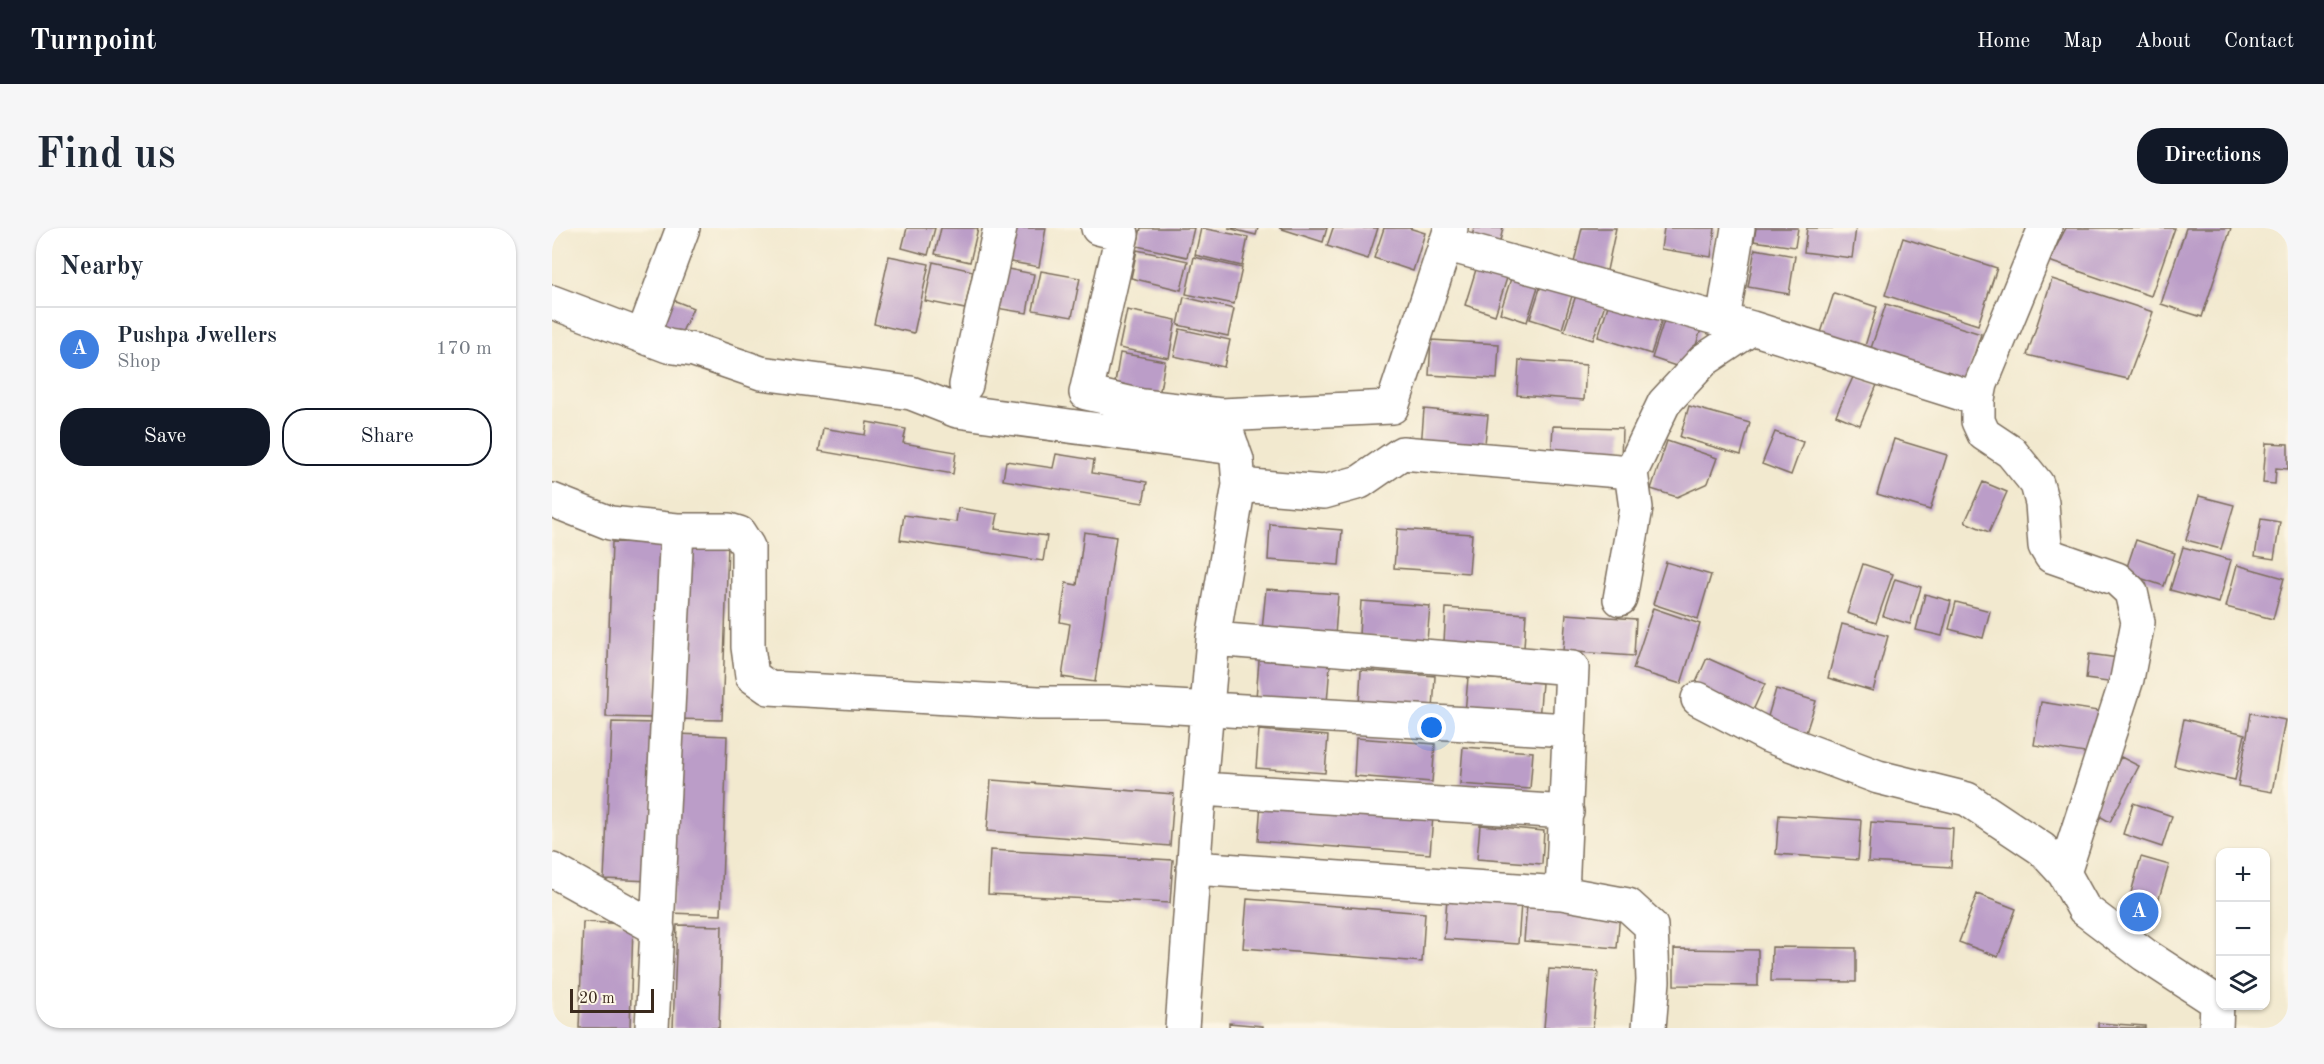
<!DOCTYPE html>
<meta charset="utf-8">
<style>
body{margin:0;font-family:"Old Standard TT",serif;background:#f6f6f7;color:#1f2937}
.controls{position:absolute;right:18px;bottom:18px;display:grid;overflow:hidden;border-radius:12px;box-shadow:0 2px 4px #0004}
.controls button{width:54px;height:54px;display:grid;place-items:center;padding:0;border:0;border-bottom:2px solid #e0e1e3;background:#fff;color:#1f2937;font:30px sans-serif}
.scale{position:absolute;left:18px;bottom:15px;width:84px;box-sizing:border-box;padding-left:6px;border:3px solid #3b2a1e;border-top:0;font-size:16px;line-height:21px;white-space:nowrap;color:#3b2a1e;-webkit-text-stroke:4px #fcf5e5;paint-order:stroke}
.you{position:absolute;left:880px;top:500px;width:21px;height:21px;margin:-15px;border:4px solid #fff;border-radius:50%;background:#1a73e8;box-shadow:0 0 0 9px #1a73e833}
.badge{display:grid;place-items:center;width:39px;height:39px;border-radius:50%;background:#111827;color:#fff;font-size:20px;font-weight:700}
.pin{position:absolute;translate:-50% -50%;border:3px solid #fff;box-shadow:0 2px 6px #0006}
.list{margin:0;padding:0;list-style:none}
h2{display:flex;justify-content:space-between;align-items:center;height:78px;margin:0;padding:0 24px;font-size:26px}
h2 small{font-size:20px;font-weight:400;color:#747a83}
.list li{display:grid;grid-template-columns:39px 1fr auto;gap:18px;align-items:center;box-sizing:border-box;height:84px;padding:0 24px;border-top:2px solid #e0e1e3}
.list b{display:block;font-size:22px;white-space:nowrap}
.list p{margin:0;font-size:20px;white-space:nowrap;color:#747a83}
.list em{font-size:20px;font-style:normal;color:#747a83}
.actions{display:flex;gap:12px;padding:18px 24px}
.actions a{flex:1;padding:14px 0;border:2px solid #111827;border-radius:24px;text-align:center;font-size:21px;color:#111827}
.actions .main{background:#111827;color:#fff}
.icon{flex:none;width:33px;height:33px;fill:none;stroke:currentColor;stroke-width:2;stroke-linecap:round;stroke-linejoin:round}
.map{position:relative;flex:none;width:1736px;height:800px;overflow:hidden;border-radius:24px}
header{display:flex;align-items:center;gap:36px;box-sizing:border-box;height:84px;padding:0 30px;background:#111827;color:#fff}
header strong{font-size:28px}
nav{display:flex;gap:33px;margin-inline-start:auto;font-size:21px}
.intro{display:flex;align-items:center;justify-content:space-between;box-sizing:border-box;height:144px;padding:0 36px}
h1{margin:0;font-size:42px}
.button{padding:15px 27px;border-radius:24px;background:#111827;color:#fff;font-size:21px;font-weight:700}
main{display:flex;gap:36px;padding:0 36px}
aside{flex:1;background:#fff;border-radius:24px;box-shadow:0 2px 4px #0004}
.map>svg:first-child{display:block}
</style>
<header>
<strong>Turnpoint</strong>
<nav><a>Home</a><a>Map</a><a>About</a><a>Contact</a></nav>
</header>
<div class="intro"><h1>Find us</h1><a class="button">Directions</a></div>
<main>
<aside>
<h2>Nearby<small></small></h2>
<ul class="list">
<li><span class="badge" style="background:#3f7fe0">A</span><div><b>Pushpa Jwellers</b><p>Shop</p></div><em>170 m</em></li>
</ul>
<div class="actions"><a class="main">Save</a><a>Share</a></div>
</aside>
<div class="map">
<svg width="1736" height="800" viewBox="0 0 1736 800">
<rect width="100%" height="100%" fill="#fcf5e5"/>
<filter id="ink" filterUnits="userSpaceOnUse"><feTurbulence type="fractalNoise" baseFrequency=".0167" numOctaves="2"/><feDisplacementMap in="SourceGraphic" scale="12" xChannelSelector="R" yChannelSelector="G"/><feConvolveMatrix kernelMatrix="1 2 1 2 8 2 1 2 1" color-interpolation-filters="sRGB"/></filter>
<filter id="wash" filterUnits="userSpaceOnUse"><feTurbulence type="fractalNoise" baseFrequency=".008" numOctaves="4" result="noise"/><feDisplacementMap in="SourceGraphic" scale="24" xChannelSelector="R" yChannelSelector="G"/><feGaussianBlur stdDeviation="1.35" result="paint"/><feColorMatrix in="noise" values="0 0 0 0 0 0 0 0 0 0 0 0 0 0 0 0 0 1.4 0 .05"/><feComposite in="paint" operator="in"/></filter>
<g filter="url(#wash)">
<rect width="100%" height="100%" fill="#f2e9cf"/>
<g id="blocks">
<path fill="#bb9dc8" d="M355,0h28l-7,27 -26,-7z
M389,0h37l-8,34 -35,-8z
M453,0h41l-7,39 -39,-7z
M589,0h53l-7,29 -50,-11z
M649,0l47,9 -6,29 -47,-11z
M676,0h30l-2,7z
M727,0h48l-4,14z
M781,0h45l-10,31 -41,-13z
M832,0h25l16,5 -12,38 -39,-13z
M922,0h29l-6,27 -28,-6z
M1030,0h34l-10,47 -33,-8z
M1112,0h51l-4,29 -50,-8z
M1204,0h42l-3,19 -41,-6z
M1255,0h49l-4,30 -48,-6z
M1514,0h109l-24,68 -102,-35z
M1634,0h45l-29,89 -41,-13z
M1351,10l94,30 -19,57 -93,-30z
M1203,21l40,7 -6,38 -41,-7z
M585,22l51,11 -7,29 -50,-12z
M337,28l40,8 -15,69 -40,-9z
M642,29l48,11 -8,36 -48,-10z
M381,34l40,9 -8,38 -40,-8z
M926,35l31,9 -14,43 -30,-10z
M445,39l37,7 -7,39 -37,-6z
M962,41l27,8 -14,45 -27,-9z
M489,43l39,7 -8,39 -39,-7z
M992,48l31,10 -13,43 -32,-10z
M1500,51l101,33 -25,67 -101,-24z
M1027,58l29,9 -15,45 -29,-9z
M1060,65l53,17 -14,44 -53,-17z
M1282,65l43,14 -16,52 -44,-14z
M632,69l50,12 -6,27 -50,-11z
M116,70l25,10 -17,37 -23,-10z
M1334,76l95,30 -18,56 -96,-30z
M1116,80l36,12 -16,50 -36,-12z
M575,82l49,10 -7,38 -50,-10z
M628,101l50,11 -6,27 -50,-11z
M879,112l68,4 -2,35 -68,-4z
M568,125l45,8 -7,41 -45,-7z
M967,132l67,5 -2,35 -67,-5z
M1302,147l23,10 -17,40 -24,-10z
M1137,178l61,17 -9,32 -61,-18z
M872,181l64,6 -4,38 -63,-6z
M315,194l39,7 -3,14 53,9 -3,22 -134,-23 4,-23 42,7z
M1001,198l69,2 -1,33 -70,-2z
M1223,204l28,10 -12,33 -29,-11z
M1342,211l53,16 -17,55 -53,-16z
M1115,213l50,17 -9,25 -31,14 -26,-8z
M1714,215l22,1v25l-12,-1 -1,16 -12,-1z
M504,226l38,6 -2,13 55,9 -4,21 -140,-23 3,-19 47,7z
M1431,254l24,10 -18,40 -24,-10z
M1647,268l35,9 -13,44 -35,-9z
M406,280l40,6 -3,15 52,7 -4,25 -143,-21 4,-25 52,7z
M1709,291l19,3 -6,37 -19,-3z
M718,296l72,6 -3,35 -71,-5z
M845,301l75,5 -3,39 -75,-5z
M532,304l32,5 -21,145 -33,-5 8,-53 -10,-2 6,-39 11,2z
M1584,312l39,13 -11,33 -39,-13z
M60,314l49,1 -6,175 -49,-1z
M127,315l49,1 -6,176 -49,-1z
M1631,319l48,13 -12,43 -49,-13z
M1114,334l45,13 -13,44 -45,-15z
M1311,336l30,10 -17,49 -29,-10z
M1685,337l47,13 -11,41 -47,-12z
M1343,351l26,8 -11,37 -27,-8z
M714,361l72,5 -3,42 -73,-6z
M1373,366l26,7 -9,35 -26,-6z
M809,373l69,5 -3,35 -68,-6z
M1404,374l34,9 -7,27 -34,-9z
M894,380l80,6 -2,34 -80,-6z
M1101,380l47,16 -19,60 -48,-15z
M1014,386l70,5 -2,37 -71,-5z
M1290,396l46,12 -15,55 -45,-13z
M1537,426l29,4 -3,25 -29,-4z
M1155,430l58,26 -15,33 -58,-26z
M707,432l71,5 -3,38 -71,-5z
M809,442l74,6 -2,35 -74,-6z
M916,449l74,6 -3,37 -74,-6z
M1224,461l40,12 -13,41 -39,-12z
M1489,474l57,9 -7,43 -57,-9z
M1699,485l34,7 -13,72 -34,-6z
M1632,491l61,15 -10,46 -61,-14z
M60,494l43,1 -4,158 -47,-2z
M707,502l69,6 -3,37 -69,-5z
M125,506l50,2 -6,179 -50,-2z
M804,510l79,6 -3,38 -78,-6z
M911,519l70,5 -3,37 -70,-5z
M1569,529l18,9 -29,56 -18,-10z
M439,552l183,14 -4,52 -183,-15z
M709,575l172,13 -3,38 -172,-13z
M1581,575l39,13 -10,31 -39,-13z
M1227,587l82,5 -3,40 -82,-6z
M1319,594l82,6 -2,39 -83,-5z
M928,597l64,6 -2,33 -65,-5z
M438,622l183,10 -3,43 -182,-9z
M1589,629l28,8 -16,53 -27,-7z
M1425,666l39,15 -18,48 -39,-15z
M895,670l74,5 -3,41 -74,-5z
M695,671l178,14 -3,49 -179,-14z
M975,677l93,7 -3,36 -93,-7z
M31,694l50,2 -3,104h-51z
M125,697l45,1 -3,102h-46z
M1220,719l84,1v34l-85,-1z
M1122,721l84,1v36l-84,-1z
M997,741l49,3 -5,56h-49z
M677,795l34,3v2h-34z
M1546,795l47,3v2h-47z"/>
</g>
</g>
<g filter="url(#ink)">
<use href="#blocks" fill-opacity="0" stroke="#7b6d5c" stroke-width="1.5"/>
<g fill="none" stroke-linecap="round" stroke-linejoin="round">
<g stroke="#7b6d5c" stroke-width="36">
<path id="street" d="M546,0l24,6 -36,159 56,13 79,9 16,45 2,25 85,7 36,-10 42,-29 229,19 5,36 -16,91
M1493,0l-64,156 -3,15v22l6,13 27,18 26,32 5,19 3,43 6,10 66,23 14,13 7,30 -11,57 -63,194
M893,16l307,84
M0,74l116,44 26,4 67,23 150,20 46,18 276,37
M1171,92l15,-92
M91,107l40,-107
M414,157l34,-157
M669,187l171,-8 59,-179
M1079,244l33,-69 40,-43 48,-32 226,71
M0,272l58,23 67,7h52l10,3 9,14v100l4,29 17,12 269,15h70l461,27
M661,411l359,29 -10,225
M1146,471l71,37 109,41 89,22 75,50 22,24 20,36 61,46 72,47 -1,26
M649,561l366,23
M641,640l369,25 66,12 23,21 2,55 -4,47
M0,642l106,59
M100,800l25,-498
M630,800l14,-195 17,-194 26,-154"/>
</g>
<use href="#street" stroke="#fff" stroke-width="33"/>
</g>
</g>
</svg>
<div class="controls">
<button>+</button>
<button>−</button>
<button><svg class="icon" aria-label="layers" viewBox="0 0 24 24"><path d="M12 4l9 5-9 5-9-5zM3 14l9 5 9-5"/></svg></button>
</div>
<div class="scale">20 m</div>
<div class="you"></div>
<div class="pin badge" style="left:1587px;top:684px;background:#3f7fe0">A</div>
</div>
</main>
